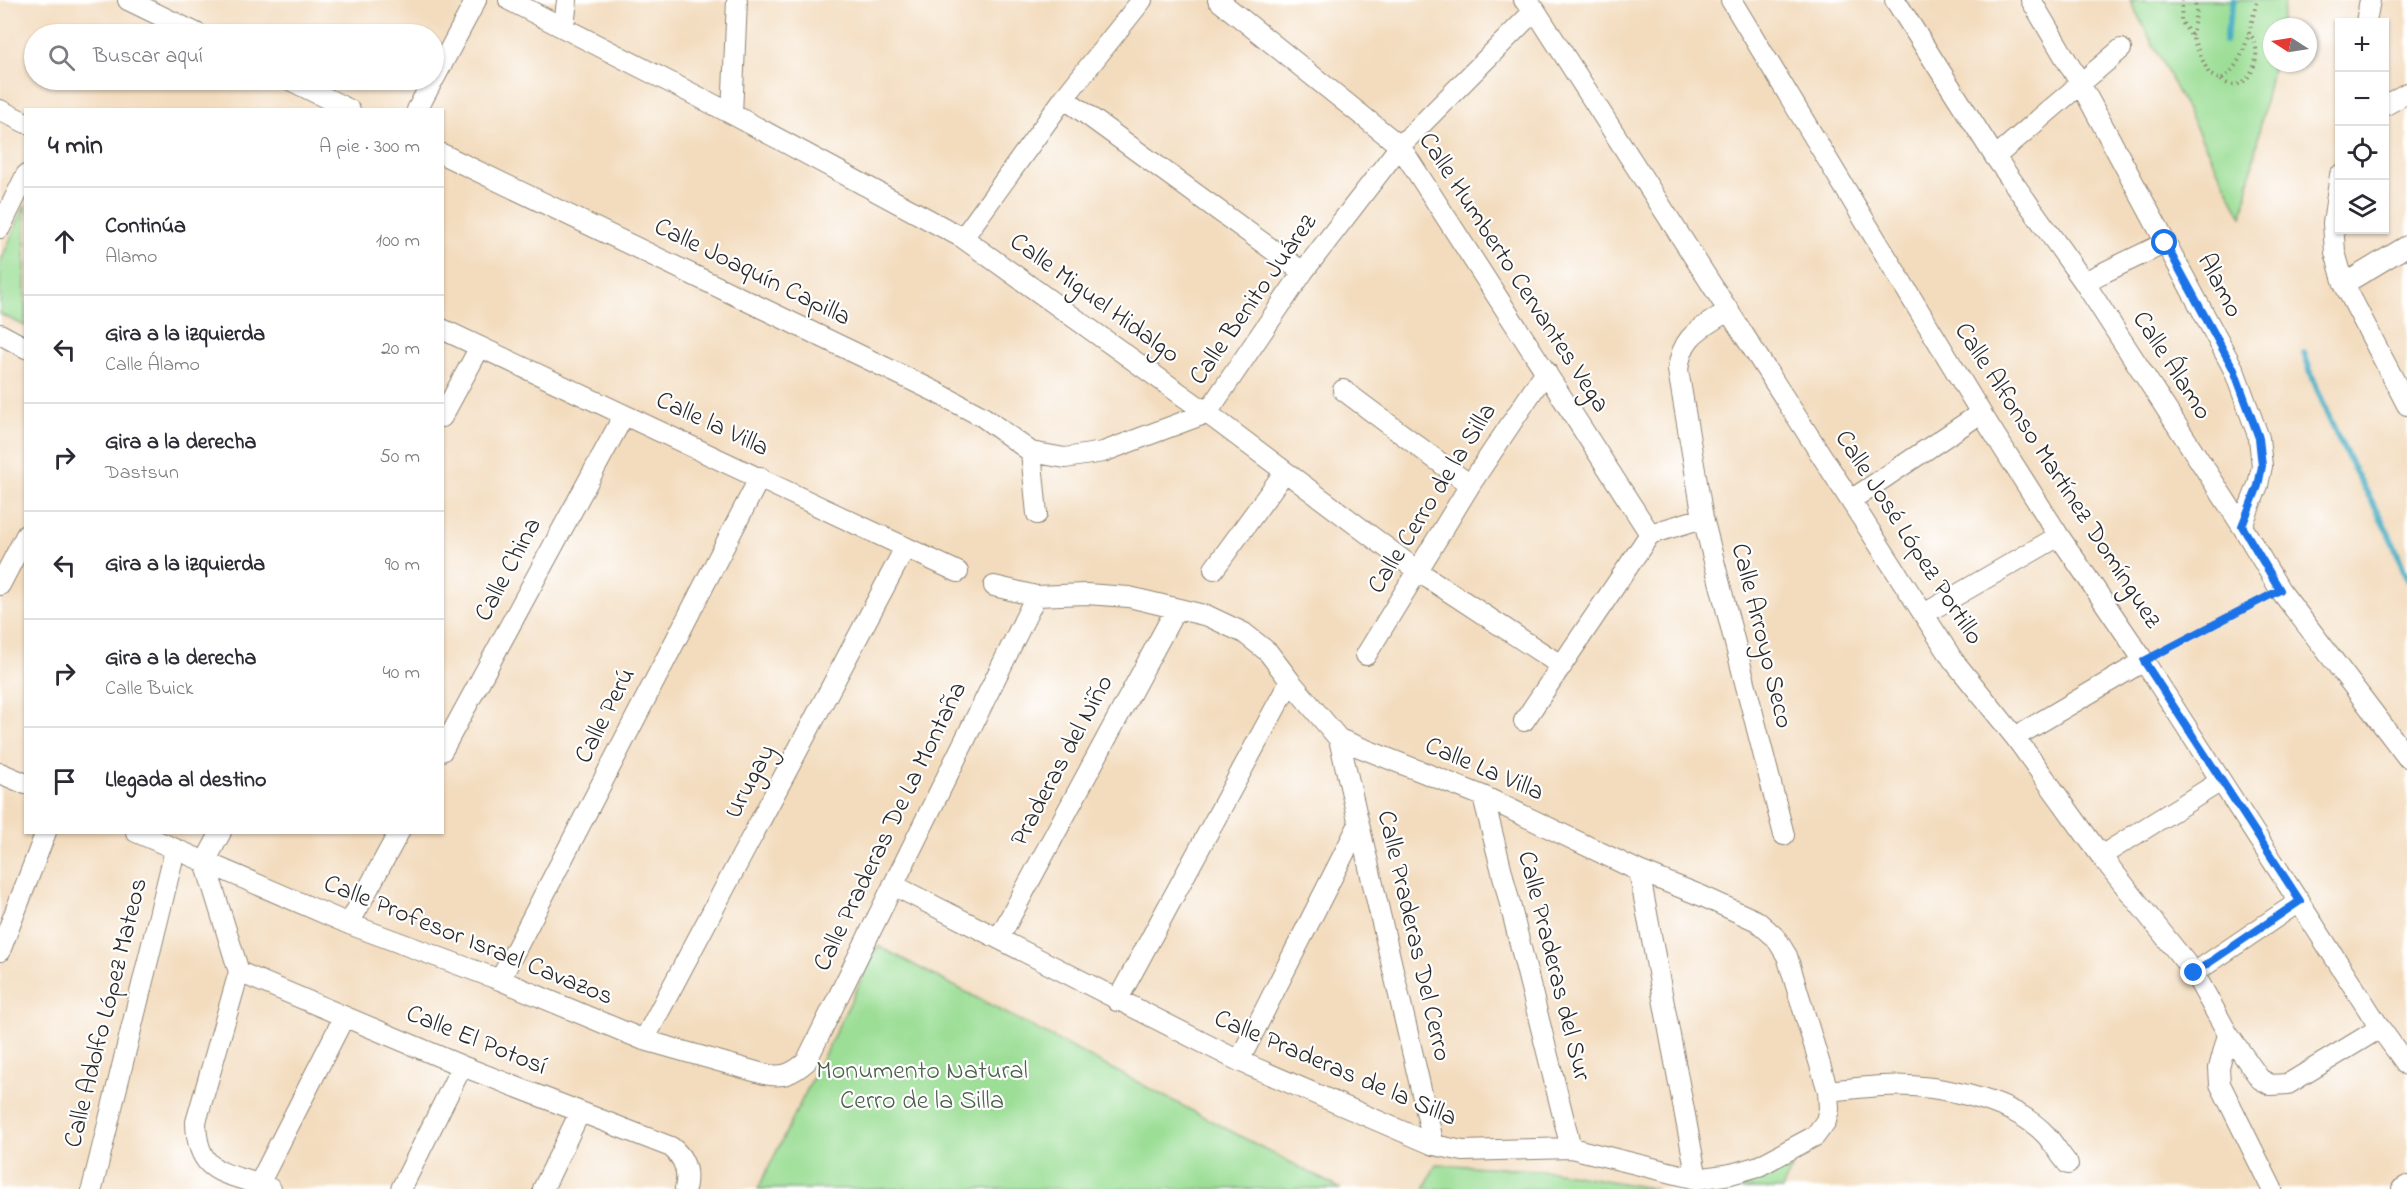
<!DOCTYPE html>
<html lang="es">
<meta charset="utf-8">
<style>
body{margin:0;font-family:"Indie Flower",sans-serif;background:#f2f2f3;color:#2b2b33}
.controls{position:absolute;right:18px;top:18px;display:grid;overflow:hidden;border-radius:0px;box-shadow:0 2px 4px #0004}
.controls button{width:54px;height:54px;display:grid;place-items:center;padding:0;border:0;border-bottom:2px solid #e1e1e2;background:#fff;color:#2b2b33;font:30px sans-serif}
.compass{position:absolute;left:2263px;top:18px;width:54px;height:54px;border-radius:50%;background:#fff;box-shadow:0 2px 4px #0004;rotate:282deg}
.stop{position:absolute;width:18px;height:18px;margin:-14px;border:4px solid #1a73e8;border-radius:50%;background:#fff}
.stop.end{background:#1a73e8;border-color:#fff;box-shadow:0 2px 6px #0008}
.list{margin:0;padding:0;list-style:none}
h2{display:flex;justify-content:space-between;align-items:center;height:78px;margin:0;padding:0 24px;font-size:26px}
h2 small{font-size:20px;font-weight:400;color:#7c7c81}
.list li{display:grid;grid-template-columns:39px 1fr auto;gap:18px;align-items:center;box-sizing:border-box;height:108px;padding:0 24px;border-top:2px solid #e1e1e2}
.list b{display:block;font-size:22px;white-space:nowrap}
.list p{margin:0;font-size:20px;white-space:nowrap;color:#7c7c81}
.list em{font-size:20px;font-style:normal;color:#7c7c81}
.icon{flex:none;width:33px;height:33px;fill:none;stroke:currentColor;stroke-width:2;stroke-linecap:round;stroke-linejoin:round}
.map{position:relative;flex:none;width:2407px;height:1189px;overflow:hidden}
.search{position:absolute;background:#fff;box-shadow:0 2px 4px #0004;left:24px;top:24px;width:420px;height:66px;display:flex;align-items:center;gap:15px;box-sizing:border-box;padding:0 21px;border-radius:33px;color:#7c7c81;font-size:22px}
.panel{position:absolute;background:#fff;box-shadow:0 2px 4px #0004;left:24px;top:108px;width:420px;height:726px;border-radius:0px}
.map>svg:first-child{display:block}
</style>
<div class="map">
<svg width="2407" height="1189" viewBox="0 0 2407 1189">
<rect width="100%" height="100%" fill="#fff"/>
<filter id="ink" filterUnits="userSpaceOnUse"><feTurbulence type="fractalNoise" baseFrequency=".0167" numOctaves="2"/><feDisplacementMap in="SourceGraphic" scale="12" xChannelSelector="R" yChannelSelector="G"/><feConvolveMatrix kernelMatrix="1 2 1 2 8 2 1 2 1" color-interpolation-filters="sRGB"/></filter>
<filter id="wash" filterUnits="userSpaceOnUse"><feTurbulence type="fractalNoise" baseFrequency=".008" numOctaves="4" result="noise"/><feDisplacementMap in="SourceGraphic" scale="24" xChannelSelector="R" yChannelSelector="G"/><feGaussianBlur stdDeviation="1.35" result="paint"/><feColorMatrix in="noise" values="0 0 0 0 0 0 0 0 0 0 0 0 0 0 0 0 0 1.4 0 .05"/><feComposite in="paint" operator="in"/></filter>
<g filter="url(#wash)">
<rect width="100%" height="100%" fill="#f3dcbe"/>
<path fill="#9cde96" stroke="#648460" stroke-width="1.5" d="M2130,0h155l-5,27h-8l1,36 -31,154z
M25,205v121l-25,-12v-51z
M878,946l463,243h-583z
M1436,1164l116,7 104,18h-232z
M1792,1168l-10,21h-55z"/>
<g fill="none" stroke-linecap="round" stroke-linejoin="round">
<path stroke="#44adc3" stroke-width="6" d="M2225,41l9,-41
M2304,353c13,39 30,78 49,114 20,37 42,73 54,113"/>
</g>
</g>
<g filter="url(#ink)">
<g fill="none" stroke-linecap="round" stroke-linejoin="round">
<g stroke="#8f8474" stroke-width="22">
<path id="minor" d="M128,0l70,34
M509,0l223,114 231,124 244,175 212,159 143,94
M1218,0l182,146 250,388
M1524,0l11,10 418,650 62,77 86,119 93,117 34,61 32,45 11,6 17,-1 92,-56
M1731,0l250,413 78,123 85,125 236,367 27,37
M1895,0l100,157 89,125 158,244 38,64 127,167
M2031,0l49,83 154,287 25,68 3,28 -4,19 -16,41
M2366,22l4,-22
M564,27l3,-27
M434,79l42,-79
M290,80l60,30
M1064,98l239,174
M2384,106l23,-13
M0,110l26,13
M417,110l16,-30
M732,114l5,-114
M442,154l492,237 49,26 48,35
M1995,157l126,-108
M2340,175l-7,48 2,29 9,32 63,121
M0,228l26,-53
M963,238l101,-140 78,-98
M2084,282l81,-39
M2344,284l63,-38
M1729,310c-28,19 -47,24 -51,60l25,148 81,317
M442,329l516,243
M0,334l26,14
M1343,390l127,95
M442,417l38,-70
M1851,500l130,-87
M1037,514l-6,-62 34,6 38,-6 104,-39 96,-141 97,-126 135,-136
M1214,569l70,-96
M0,585l26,-50
M1924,614l135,-78
M1366,655l104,-170 76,-114
M1524,721l126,-187 53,-16
M2015,737l129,-76
M1339,739l95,406
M442,751l182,-336
M0,773l26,11
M1483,796l88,352
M136,832l213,92 151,56 144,60 120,34c19,4 28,0 42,-12l230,-466
M221,832l-16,30 34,110 -43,150c1,57 33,49 75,67
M2101,856l120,-75
M1639,871l58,308
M893,885l346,176 195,84 29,6 108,-3 126,31 34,-5 28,-8 56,-30 11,-15 3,-12 -1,-18 -41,-135 -11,-18 -19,-17 -55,-25 -63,-25 -156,-75 -144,-57 -49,-58 -22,-29 -24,-19 -36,-17 -79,-19 -43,-3 -50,2 -42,-10
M349,924l50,-92
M999,938l177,-329
M0,951l46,-119
M239,972l223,94 209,81c14,11 18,25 14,42
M2194,973l106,-72
M500,980l260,-503
M1117,1001l173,-320
M2228,1034l-9,34 1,16 52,105
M644,1040l261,-492
M1239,1061l120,-237
M1828,1091c18,-2 36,-4 54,-5 48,-3 130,12 164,49 8,9 14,20 22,29
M259,1184l85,-167
M92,1189l83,-339
M401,1189l61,-123
M543,1189l37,-77
M2402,1189l5,-3"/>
</g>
<path stroke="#8f8474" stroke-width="4" stroke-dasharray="1.5 4.5" stroke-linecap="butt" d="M2182,0l-1,21 11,16 17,37 12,6c25,-17 29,-53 36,-80
M2192,36l4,-24 -1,-12
M2221,80c28,21 47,-33 27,-47
M2161,652l103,-54"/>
<use href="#minor" stroke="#fff" stroke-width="20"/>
</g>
</g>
<g fill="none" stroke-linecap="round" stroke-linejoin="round" filter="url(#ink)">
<path stroke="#1a73e8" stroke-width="8" d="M2165,243l69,127 25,68 3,28 -4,20 -16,40 38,64 -136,71 156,240 -106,72"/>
</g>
<g text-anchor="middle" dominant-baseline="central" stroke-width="4.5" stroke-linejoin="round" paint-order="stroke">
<g font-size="26" fill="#2b2b2b" stroke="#fff">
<text transform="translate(752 273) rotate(26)">Calle Joaquín Capilla</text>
<text transform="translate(1513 273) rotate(57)">Calle Humberto Cervantes Vega</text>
<text transform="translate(2219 286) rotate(62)">Alamo</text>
<text transform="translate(1094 299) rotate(36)">Calle Miguel Hidalgo</text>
<text transform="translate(1254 300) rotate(-55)">Calle Benito Juárez</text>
<text transform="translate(2171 366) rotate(57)">Calle Álamo</text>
<text transform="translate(712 425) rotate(25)">Calle la Villa</text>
<text transform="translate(2057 476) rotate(57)">Calle Alfonso Martínez Domínguez</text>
<text transform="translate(1433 499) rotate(-58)">Calle Cerro de la Silla</text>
<text transform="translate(1908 538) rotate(57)">Calle José López Portillo</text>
<text transform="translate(509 570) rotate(-62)">Calle China</text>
<text transform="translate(1761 636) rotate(76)">Calle Arroyo Seco</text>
<text transform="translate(606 716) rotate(-63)">Calle Perú</text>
<text transform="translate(1063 761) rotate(-62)">Praderas del Niño</text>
<text transform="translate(1484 770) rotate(23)">Calle La Villa</text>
<text transform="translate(751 782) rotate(-62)">Urugay</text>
<text transform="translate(891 827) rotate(-64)">Calle Praderas De La Montaña</text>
<text transform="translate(1413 936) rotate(77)">Calle Praderas Del Cerro</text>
<text transform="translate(468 941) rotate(22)">Calle Profesor Israel Cavazos</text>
<text transform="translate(1553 966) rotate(76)">Calle Praderas del Sur</text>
<text transform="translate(107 1013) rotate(-76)">Calle Adolfo López Mateos</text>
<text transform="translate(476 1041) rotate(22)">Calle El Potosí</text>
<text transform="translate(1335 1069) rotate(23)">Calle Praderas de la Silla</text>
</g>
<g font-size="26" fill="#4d614b" stroke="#fff">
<text x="922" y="1072">Monumento Natural<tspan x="922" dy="30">Cerro de la Silla</tspan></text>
</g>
</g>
</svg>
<div class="controls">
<button>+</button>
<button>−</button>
<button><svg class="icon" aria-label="locate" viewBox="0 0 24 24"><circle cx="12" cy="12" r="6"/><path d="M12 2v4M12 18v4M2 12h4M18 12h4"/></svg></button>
<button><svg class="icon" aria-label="layers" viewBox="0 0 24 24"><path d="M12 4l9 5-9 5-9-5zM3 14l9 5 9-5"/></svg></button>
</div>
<svg class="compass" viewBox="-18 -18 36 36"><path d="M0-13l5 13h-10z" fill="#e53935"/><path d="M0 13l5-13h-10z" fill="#7c7c81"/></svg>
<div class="stop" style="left:2165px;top:243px"></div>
<div class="stop end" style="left:2194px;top:973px"></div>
<div class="search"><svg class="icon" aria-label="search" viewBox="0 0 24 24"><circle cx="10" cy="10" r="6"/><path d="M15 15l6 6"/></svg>Buscar aquí</div>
<section class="panel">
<h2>4 min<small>A pie · 300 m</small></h2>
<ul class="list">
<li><svg class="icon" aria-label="ahead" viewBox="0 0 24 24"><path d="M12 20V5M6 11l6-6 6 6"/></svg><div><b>Continúa</b><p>Alamo</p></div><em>100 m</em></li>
<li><svg class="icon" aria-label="left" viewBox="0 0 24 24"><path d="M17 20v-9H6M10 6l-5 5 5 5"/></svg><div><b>Gira a la izquierda</b><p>Calle Álamo</p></div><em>20 m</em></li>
<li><svg class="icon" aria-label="right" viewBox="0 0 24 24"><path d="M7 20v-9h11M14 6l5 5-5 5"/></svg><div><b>Gira a la derecha</b><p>Dastsun</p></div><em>50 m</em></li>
<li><svg class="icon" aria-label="left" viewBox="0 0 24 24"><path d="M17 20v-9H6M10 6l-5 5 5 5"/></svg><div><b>Gira a la izquierda</b></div><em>90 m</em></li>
<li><svg class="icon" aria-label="right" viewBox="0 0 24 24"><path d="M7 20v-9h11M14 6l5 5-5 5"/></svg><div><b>Gira a la derecha</b><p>Calle Buick</p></div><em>40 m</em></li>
<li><svg class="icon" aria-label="arrive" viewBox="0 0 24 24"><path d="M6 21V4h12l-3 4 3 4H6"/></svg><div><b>Llegada al destino</b></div></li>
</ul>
</section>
</div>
